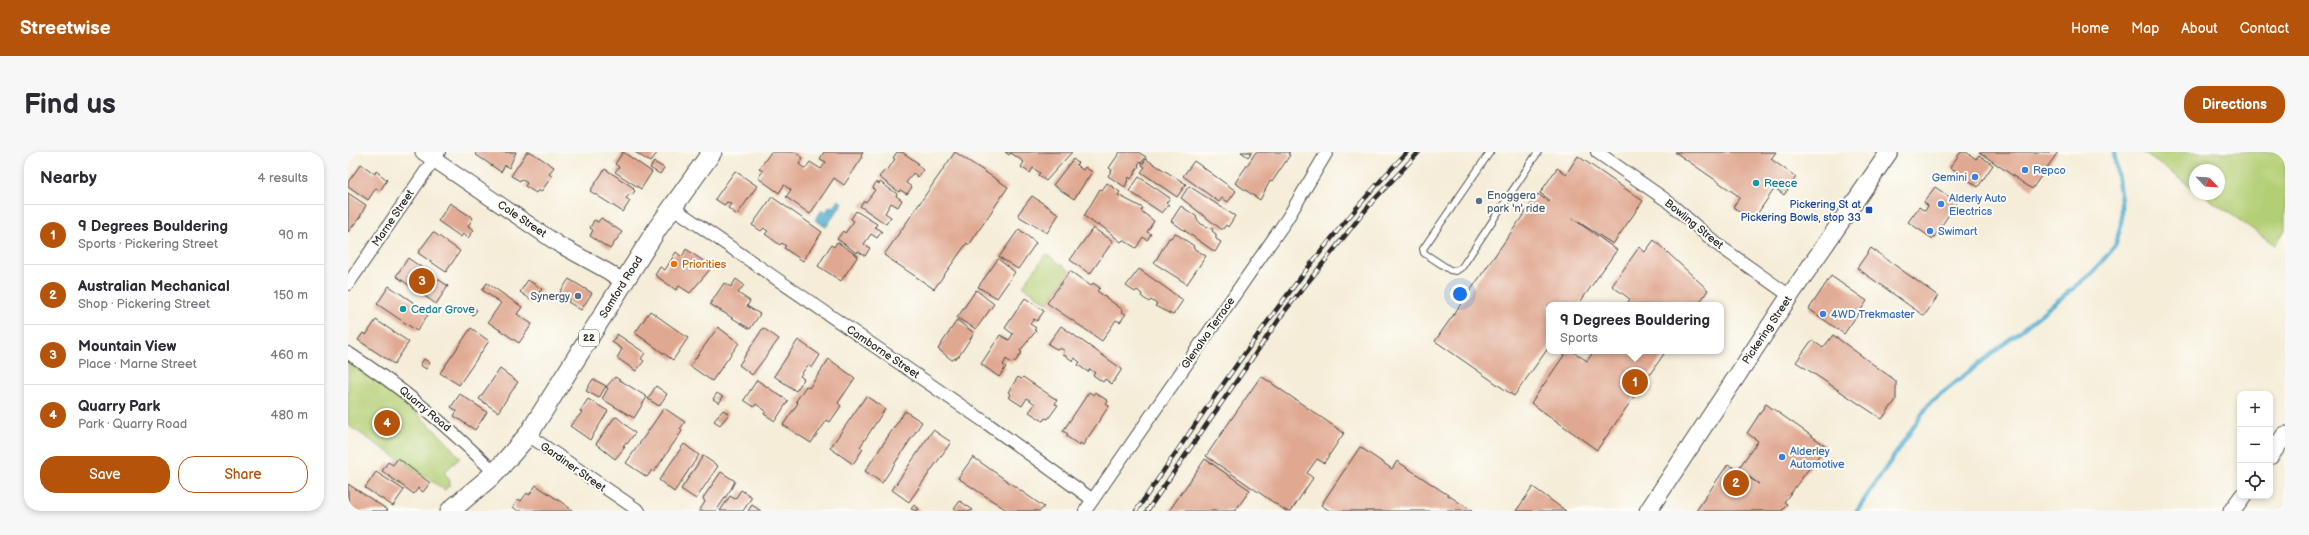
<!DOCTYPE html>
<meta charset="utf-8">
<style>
body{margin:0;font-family:"Balsamiq Sans",sans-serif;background:#f7f7f7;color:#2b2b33}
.controls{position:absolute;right:12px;bottom:12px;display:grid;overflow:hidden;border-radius:8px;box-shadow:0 2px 6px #0003}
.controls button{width:36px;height:36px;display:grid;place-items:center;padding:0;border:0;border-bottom:1px solid #e1e1e2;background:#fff;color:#2b2b33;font:20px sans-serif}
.compass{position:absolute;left:1841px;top:12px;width:36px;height:36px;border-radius:50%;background:#fff;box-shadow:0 2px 6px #0003;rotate:115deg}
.you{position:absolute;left:1112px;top:142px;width:14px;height:14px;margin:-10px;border:3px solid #fff;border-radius:50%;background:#1a73e8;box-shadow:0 0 0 6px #1a73e833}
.badge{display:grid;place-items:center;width:26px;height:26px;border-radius:50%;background:#b45309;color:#fff;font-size:13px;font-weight:700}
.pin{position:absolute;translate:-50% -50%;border:2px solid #fff;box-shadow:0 1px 4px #0006}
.popup{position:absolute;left:1198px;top:150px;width:178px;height:52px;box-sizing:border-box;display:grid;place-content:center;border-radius:8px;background:#fff;filter:drop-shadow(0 1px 3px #0005);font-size:13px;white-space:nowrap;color:#7c7c81}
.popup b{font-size:15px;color:#2b2b33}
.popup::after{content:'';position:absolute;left:50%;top:100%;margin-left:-8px;border:8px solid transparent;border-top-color:#fff}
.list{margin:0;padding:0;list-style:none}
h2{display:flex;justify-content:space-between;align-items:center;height:52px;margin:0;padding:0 16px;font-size:17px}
h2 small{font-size:13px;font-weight:400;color:#7c7c81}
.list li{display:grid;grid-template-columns:26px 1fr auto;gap:12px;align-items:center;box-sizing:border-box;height:60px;padding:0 16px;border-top:1px solid #e1e1e2}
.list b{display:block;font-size:15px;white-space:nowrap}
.list p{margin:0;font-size:13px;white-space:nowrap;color:#7c7c81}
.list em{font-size:13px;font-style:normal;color:#7c7c81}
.actions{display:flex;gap:8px;padding:12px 16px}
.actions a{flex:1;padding:9px 0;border:1px solid #b45309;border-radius:16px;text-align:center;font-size:14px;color:#b45309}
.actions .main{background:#b45309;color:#fff}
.icon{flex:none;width:22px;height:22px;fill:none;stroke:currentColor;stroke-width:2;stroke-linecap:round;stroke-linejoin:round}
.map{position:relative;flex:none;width:1937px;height:359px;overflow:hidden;border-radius:16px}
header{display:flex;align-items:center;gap:24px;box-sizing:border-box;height:56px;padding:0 20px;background:#b45309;color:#fff}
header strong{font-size:19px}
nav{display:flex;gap:22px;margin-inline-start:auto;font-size:14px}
.intro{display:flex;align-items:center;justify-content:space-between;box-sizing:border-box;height:96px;padding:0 24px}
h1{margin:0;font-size:28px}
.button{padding:10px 18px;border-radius:16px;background:#b45309;color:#fff;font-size:14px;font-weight:700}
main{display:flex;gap:24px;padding:0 24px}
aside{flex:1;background:#fff;border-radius:16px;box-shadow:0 2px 6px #0003}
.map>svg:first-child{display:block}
</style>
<header>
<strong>Streetwise</strong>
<nav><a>Home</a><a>Map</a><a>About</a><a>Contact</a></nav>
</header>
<div class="intro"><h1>Find us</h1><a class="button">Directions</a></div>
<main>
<aside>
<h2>Nearby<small>4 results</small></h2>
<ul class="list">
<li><span class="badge">1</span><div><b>9 Degrees Bouldering</b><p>Sports · Pickering Street</p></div><em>90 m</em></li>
<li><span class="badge">2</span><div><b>Australian Mechanical</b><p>Shop · Pickering Street</p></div><em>150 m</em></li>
<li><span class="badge">3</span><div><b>Mountain View</b><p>Place · Marne Street</p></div><em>460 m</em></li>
<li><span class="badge">4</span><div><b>Quarry Park</b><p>Park · Quarry Road</p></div><em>480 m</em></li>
</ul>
<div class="actions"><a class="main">Save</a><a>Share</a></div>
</aside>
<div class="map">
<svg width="1937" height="359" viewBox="0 0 1937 359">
<rect width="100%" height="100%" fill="#fdfcf7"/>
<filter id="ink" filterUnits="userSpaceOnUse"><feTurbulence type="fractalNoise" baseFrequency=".025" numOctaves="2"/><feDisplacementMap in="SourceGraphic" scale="8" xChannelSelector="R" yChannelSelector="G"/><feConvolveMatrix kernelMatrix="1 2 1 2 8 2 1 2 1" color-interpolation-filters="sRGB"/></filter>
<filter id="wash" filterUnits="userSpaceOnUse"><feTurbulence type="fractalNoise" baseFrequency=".012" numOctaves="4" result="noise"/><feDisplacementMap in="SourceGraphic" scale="16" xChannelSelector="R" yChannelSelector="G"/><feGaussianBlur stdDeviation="0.9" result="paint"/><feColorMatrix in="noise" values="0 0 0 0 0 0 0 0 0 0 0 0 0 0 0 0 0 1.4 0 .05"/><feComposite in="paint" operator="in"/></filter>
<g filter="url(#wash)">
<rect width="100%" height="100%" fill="#f5edd8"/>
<path fill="#b3cf75" stroke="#6f7d50" d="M1794,0h143v78l-10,15 -73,-51h17v-24h-24v19z
M698,102l24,17 -23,32 -24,-17z
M0,209l40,25 55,52 17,20 -16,14 6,9 -1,5 -4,4 -97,-65z"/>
<path fill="#4eaccd" stroke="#3c6c7c" d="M490,48l5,3 -17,24 -11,-7 7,-10 4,2 4,-6 3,1z"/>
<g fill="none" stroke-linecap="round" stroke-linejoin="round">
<path stroke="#4eaccd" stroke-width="4.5" d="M1509,359l72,-107 163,-131 23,-27 6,-21v-25l-7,-48"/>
</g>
<g id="blocks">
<path fill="#e0a891" d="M129,0h39l-7,16 -4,-3 -4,7 -26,-18z
M179,0h4l23,15 -5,7 3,2 -11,16 -3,-2 -2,3 -11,-7 2,-3 -6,-4 -1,2 -9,-5z
M275,0l29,20 -11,17 -26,-17 4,-5 -4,-3z
M287,0h23l-8,10z
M423,0h24l8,6 -4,6 6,5 5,-7 11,7 5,-7 -6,-3 4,-7h39l-2,4 1,2 -18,27 -10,-7 -24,36 -24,-17 5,-7 -7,-5 -5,8 -21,-15 5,-7 -4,-2z
M549,0h5l16,11 -1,2 6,5 -5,7 -5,-4 -7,10 6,4 -5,7 -7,-4 -1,2 -20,-15 6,-7 2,1 8,-12 -2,-1z
M607,0l53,35 -39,58 -2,-2 -33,46 -50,-34z
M657,0h67l-26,29 -8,-6 2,-2 -7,-5 -3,5 -9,-6 3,-5 -13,-9 -2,2z
M772,0h18l8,5 -5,6 -1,-1 -2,3 1,1 -8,13 -2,-2 -4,10 -17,-11 4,-6 -3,-2z
M893,0h11l-4,5z
M908,0h34l-2,2 2,1 -18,27 -2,-1 -10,19 -25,-17z
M1327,0h101l-5,7 25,18 -12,18 -9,-7 -22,32 -20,-13 7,-10z
M1613,0h5l10,7 3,-4 14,10 -15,22 -28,-20z
M1631,0h79l-26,37z
M1230,4l65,45 -30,43 -41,-26 45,32 -39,55h-29v42l-35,49 -79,-55 103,-147 11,8 1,-2 -10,-7 17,-25 9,6z
M725,7l5,4 -2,2 7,5 2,-3 7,5 -18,27 -21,-14z
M798,7l40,25 -9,13 -36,-25 4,-5 -3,-2z
M846,9l42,30 -8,11 -6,-4 -3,4 -36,-26z
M306,10l10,6 -4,6 -10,-6z
M13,12l14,10 1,-3 11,9 -7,11 -4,-3 -8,12 -20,-14v-4z
M257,17l29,19 -1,1 2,2 -3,4 -2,-1 -4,4 4,3 -7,11 -33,-21z
M387,19l22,15 -20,29 -9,-7 3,-4 -4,-2 -3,3 -9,-6z
M791,25l31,21 -4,5 3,2 -7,8 -33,-22z
M528,30l3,2 1,-2 17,12 -1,2 6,4 -4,7 -7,-4 -6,10 6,4 -5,7 -26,-18 4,-5 2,1 9,-12 -2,-2z
M759,31l13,9 -2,3 25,13 -2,3 13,10 -7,11 4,2 -4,6 -4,-3 -7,11 -13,-8 -2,2 -22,-18 -1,2 -14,-10 16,-27 2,1z
M841,34l46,30 -7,11 -2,-2 -3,4h-2l-40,-31z
M1587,35l22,15 -24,37 -25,-17 11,-15 6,4 3,-5 -4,-4z
M0,41l18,12 -6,12 -12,15z
M684,44l27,18 -12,19 -27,-16 -2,-3z
M424,45l50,35 -19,29 -19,-13 2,-2 -4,-3 -2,2 -15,-11 3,-3 -2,-1 -2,-2 -3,3 -9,-6z
M102,51l23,15 -5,8 6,4 -6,8 -5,-4 -2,3 -23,-16z
M833,54l16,11 -1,1 5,6 12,5 -1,2 4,3v5l5,3 -6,10 -44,-31z
M508,59l21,13 -2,3 7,4 -5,7 -6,-4 -7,10 6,4 -5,8 -7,-5 -1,2 -20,-14 6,-8 2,2 9,-12 -3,-2z
M253,66l21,14 -12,17 -20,-13 3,-6 -3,-2 4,-8 4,2z
M745,76l20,13 -23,33 -20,-14z
M671,77l17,14 -18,26 -19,-12z
M85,80l27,19 -14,21 -28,-19z
M827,81l19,13 -1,2 13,8 -19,28 -33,-21 15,-25h2z
M1306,88l54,50 -10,15h-72l4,-6 -18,-13 27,-39 6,5z
M489,90l21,14 -17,25 -23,-15 13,-21 3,2z
M1523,96l67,48 -14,20 -67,-48z
M338,97l26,18 -22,26 -11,-7 -3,4 -21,-15 5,-8 5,3 11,-18 6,5z
M60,106l40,28 -12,18 -40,-28z
M650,107l17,13 -18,26 -19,-11z
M791,117l44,31 -10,15 -18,-9 2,-2 -6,-4 -2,2 -8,-6 1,-2 -5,-4 -2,2 -9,-6z
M722,119l21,15 2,-3 7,5 -3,3 26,19 -1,2 4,2 -6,8 -4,-2 -14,21 -55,-38z
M1483,124l36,25 -23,33 -35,-25z
M221,127l23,14 -11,17 -13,-8 2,-3 -10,-7z
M388,127l8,6 -6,8 12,8 -3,5 13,8 -10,15 -40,-25 14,-21 7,4z
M180,128l14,9 -9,12 -13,-9z
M139,131l35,24 -5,7 15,10 -13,19 -31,-21 13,-19 -19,-13z
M41,134l40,27 -12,18 -40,-27z
M628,138l18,14 -18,25 -19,-11z
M677,146l19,13 -7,10 -3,-2 -4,5 6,4 -2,2 2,1 -16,20 2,1 -7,10 -2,-1 -2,2 -5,-4 -3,6 3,2 -7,10 -18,-13 19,-29 9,5 4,-6 -8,-6z
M125,155l4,3 -4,5 -4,-3z
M302,159l38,27 -15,22 -38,-27z
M28,168l33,22 -15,22 -36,-24 5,-7 3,2z
M609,168l17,13 -15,23 -7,4 -14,-11z
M713,174l61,43 -10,15 -7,-5 -2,3 -10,-7 2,-2 -5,-4 -2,3 -10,-7 2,-3 -3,-2 -2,-2 -2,3 -10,-7 2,-3 -5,-3 -2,2 -10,-6z
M370,175l21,16 -27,38 -22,-15z
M123,176l18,13 -30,44 -19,-12z
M415,176l16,11 -27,36 -13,-10z
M269,182l28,19 -4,6 3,2 -8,10 -19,-13 5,-9 -10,-7z
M1485,183l63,46v19l-14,19 -86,-57 16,-22 11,8z
M450,188l22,15 -8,13 -4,-3 -8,11 4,3 -8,12 -22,-15z
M1219,199h5l15,10 7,-10h72l-69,99 -66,-47z
M76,207l6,4 -4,6 -6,-4z
M481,207l26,19 -17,25 3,3 -11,16 -3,-2 -16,23 -28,-18 15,-22 -2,-2 10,-15 3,2z
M152,217l18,13 -20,30 -19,-13z
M913,224l83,57 -20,30 -7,-4 -10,14 6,5 -22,33h-5l-80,-55z
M267,225l32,20 -13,21 -32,-19 6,-11 -2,-1z
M670,225l3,2 2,-2 34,23 -2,4 3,1 -10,14 -3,-1 -2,3 -14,-9 6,-8 -8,-6 -5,8 -14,-9 3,-3 -3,-2z
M245,227l13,7 -7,12 -13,-7z
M409,228l31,21 -13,20 -11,-7 2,-3 -10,-7 -2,3 -10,-7z
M308,234l11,8 -8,12 -11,-7z
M741,240l5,3 1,-3 13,9 -2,3 3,2 -26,39 -3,-2 -1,2 -13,-9 2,-2 -5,-3z
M369,241l6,4 -4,6 -6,-4z
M112,242l27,18 -12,18 -21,-14 3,-5 -6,-4z
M518,244l19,13 -25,38 3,2 -10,15 -23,-16z
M240,247l20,12 -18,29 -20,-14 9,-10 3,-4 -2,-1z
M1418,252l60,42 -42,56 3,2 -5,7h-86l32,-47 31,20 -21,-15 20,-28 -11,-8z
M316,256l21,14 -5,7 2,2 -28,41 -2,-2 -5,7 -21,-14z
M375,258l6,4 -9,11 -6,-4z
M557,259l17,11 -40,61 -17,-12z
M269,265l18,16 -8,11 -2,-1 -2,3 2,1 -10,12 -19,-15 18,-26z
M585,278l18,12 -42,60 -17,-12z
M336,292l15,11 -25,37 -15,-12z
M1012,295l32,22 5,-8 75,50h-142l-9,-6z
M355,304l15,10 -22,33 -15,-10z
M625,305l71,50 -4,4h-32l-50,-33z
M50,306l32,25 -7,9 -5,-4 -4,6 -32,-23 6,-9 5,3z
M857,307l45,31 -15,21h-66z
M28,320l28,18 -11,16 -28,-18z
M373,320l14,9 -4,8 -15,22h-17l6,-9 -2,-4z
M0,332l40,26 -1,1h-39z
M188,333l28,19 9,7h-55l-5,-4 5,-8 3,2 6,-8 2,2z
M1185,335l33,24h-50z
M393,338l11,7 -9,14h-23l10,-15 5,3z
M612,349l13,9 -1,1h-15l-3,-2z
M404,353l9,6h-13z
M566,353l5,4 -2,2 -6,-2z"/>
</g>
</g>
<g filter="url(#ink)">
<use href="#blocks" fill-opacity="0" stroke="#494845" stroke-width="1"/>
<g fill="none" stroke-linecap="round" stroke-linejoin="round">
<g stroke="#494845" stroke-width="8">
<path id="service" d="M1142,0l-67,97 1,4 26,17 6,1 6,-4 76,-115
M1936,359l1,-1"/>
</g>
<g stroke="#494845" stroke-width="14">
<path id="minor" d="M1249,0l69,48 52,45 72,51
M324,55l313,215 108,78
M0,132l91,-132
M0,201c54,34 102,75 147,120
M180,283l111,76
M737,359l202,-292 40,-67"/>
</g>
<g stroke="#494845" stroke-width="17">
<path id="tertiary" d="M75,0l135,92 49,27 17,11"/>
</g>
<g stroke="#494845" stroke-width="19">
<path id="secondary" d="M1922,304l15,-21
M1300,359l137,-208 104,-151
M1884,359l11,-15"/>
</g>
<g stroke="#494845" stroke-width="21">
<path id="primary" d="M102,359l45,-38 33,-38 129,-206 55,-77"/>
</g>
<use href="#service" stroke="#fff" stroke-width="6"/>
<use href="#minor" stroke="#fff" stroke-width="12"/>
<use href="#tertiary" stroke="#fff" stroke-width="15"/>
<use href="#secondary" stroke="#fff" stroke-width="17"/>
<use href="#primary" stroke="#fff" stroke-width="19"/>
<g stroke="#2b2b2b" stroke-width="4.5">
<path id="rail" d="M788,359c85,-124 167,-250 271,-359
M799,359l137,-199 88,-110 47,-50"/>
</g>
<use href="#rail" stroke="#fdfcf7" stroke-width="3" stroke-dasharray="9" stroke-linecap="butt"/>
</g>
</g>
<g fill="#3f7fe0" stroke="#fdfcf7" stroke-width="1.5">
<circle cx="1677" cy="18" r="4"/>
<circle cx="1627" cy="25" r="4"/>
<circle cx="1593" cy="52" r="4"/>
<circle cx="1582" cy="79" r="4"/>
<circle cx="1475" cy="162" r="4"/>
<circle cx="1434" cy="305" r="4"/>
</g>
<g fill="#0f9aa8" stroke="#fdfcf7" stroke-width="1.5">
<circle cx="1408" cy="31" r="4"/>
<circle cx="55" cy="157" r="4"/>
</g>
<g fill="#5c6f8a" stroke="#fdfcf7" stroke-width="1.5">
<circle cx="1131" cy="49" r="4"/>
<circle cx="230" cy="144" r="4"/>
</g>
<rect fill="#1a4fb4" stroke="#fdfcf7" stroke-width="1.5" x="1517" y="54" width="8" height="8" rx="2"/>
<circle fill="#e8710a" stroke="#fdfcf7" stroke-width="1.5" cx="326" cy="112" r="4"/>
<g text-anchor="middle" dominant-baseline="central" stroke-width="4" stroke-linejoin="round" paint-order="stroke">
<rect fill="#fdfcf7" stroke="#6a6a68" stroke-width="1" x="231" y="178" width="20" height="16" rx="3"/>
<g font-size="10" font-weight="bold" fill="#2b2b2b">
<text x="241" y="186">22</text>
</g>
<g font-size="11" fill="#366cbe" stroke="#fdfcf7" text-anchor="start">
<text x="1685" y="18">Repco</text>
<text x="1619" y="25" text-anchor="end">Gemini</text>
<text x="1601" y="46">Alderly Auto<tspan x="1601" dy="13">Electrics</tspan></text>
<text x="1590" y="79">Swimart</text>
<text x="1483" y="162">4WD Trekmaster</text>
<text x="1442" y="299">Alderley<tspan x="1442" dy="13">Automotive</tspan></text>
</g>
<g font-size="11" fill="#0d838f" stroke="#fdfcf7" text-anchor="start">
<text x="1416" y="31">Reece</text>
<text x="63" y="157">Cedar Grove</text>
</g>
<g font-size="11" fill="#4e5e75" stroke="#fdfcf7" text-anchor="start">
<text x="1139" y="43">Enoggera<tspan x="1139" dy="13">park 'n' ride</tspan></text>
<text x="222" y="144" text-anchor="end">Synergy</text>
</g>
<g font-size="11" fill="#164399" stroke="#fdfcf7" text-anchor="end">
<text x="1513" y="52">Pickering St at<tspan x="1513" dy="13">Pickering Bowls, stop 33</tspan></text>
</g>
<g font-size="11" fill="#2b2b2b" stroke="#fdfcf7">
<text transform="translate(45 66) rotate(-56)">Marne Street</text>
<text transform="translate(174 67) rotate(34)">Cole Street</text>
<text transform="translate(1346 72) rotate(39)">Bowling Street</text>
<text transform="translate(273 135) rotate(-58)">Samford Road</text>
<text transform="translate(1419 178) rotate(-56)">Pickering Street</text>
<text transform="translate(860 181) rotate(-55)">Glenalva Terrace</text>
<text transform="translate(535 200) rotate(34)">Camborne Street</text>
<text transform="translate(77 257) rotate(40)">Quarry Road</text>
<text transform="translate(225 315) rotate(35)">Gardiner Street</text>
</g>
<g font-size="11" fill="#c56008" stroke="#fdfcf7" text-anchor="start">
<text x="334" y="112">Priorities</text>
</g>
</g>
</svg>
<div class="controls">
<button>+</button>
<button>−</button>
<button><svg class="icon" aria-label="locate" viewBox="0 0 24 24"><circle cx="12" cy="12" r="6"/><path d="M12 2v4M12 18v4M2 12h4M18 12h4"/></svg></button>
</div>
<svg class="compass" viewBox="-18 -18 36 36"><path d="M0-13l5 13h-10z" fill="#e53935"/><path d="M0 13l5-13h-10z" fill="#7c7c81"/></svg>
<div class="you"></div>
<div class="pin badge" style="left:1287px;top:230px">1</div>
<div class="popup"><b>9 Degrees Bouldering</b>Sports</div>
<div class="pin badge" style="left:1388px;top:331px">2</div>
<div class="pin badge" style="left:74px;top:129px">3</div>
<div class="pin badge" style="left:39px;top:271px">4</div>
</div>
</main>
